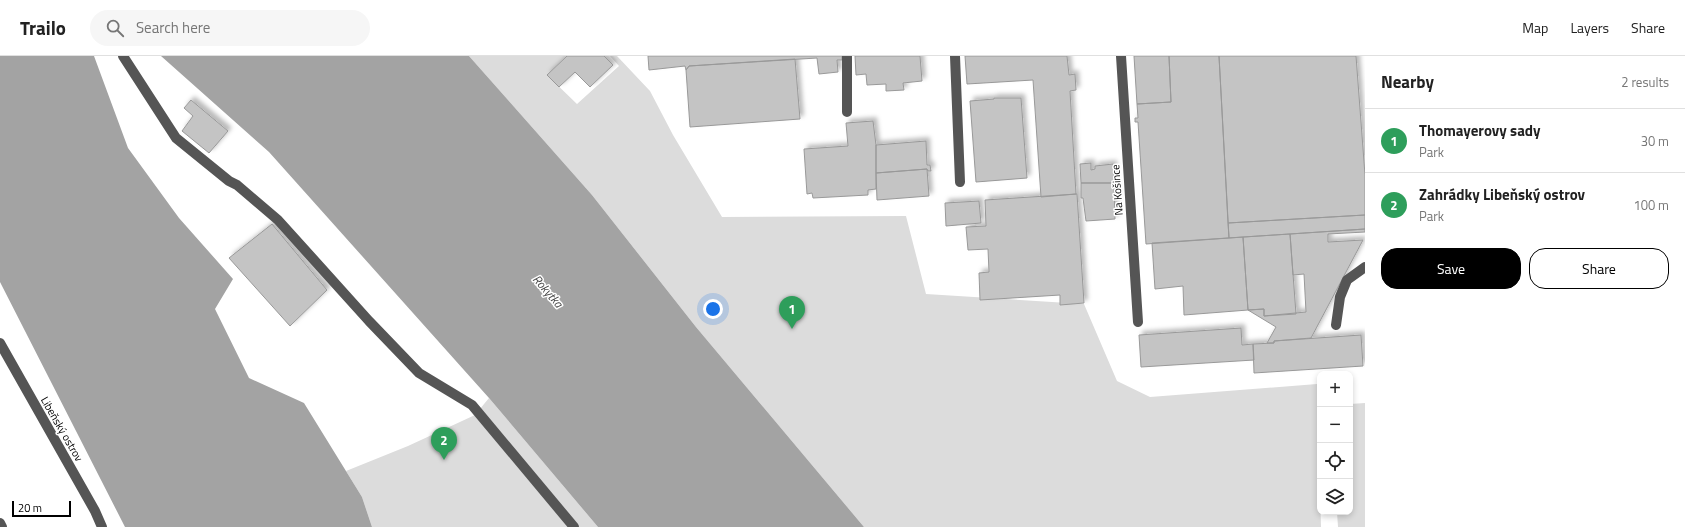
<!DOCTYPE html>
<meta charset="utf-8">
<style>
body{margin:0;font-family:"Titillium Web",sans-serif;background:#f6f6f6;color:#222}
.controls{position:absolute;right:12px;bottom:12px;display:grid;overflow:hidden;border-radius:8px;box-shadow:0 2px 6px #0003}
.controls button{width:36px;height:36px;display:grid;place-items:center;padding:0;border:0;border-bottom:1px solid #e0e0e0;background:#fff;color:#222;font:20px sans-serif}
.scale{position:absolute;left:12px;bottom:10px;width:59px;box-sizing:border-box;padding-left:4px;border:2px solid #000;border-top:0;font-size:11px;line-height:14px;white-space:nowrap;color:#000;-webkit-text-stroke:3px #fff;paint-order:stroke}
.you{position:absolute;left:713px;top:253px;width:14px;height:14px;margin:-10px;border:3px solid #fff;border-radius:50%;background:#1a73e8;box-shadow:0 0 0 6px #1a73e833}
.badge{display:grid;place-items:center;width:26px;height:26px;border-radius:50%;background:#000;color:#fff;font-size:13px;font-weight:700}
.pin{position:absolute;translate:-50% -33px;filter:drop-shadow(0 1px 2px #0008)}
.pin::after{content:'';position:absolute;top:21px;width:14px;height:12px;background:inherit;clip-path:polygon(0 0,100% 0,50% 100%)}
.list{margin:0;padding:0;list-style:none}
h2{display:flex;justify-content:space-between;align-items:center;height:52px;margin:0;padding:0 16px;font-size:17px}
h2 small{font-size:13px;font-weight:400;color:#767676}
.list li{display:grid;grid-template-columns:26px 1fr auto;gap:12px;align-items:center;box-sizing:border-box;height:64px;padding:0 16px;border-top:1px solid #e0e0e0}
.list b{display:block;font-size:15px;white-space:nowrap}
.list p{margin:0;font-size:13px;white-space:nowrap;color:#767676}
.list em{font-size:13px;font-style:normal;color:#767676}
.actions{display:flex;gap:8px;padding:12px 16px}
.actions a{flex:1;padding:9px 0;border:1px solid #000;border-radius:16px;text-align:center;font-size:14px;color:#000}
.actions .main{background:#000;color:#fff}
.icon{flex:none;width:22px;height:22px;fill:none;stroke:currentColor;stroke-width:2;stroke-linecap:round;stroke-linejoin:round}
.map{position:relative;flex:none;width:1365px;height:471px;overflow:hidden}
header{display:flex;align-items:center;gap:24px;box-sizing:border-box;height:56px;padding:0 20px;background:#fff;border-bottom:1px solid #e0e0e0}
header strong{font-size:19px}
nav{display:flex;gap:22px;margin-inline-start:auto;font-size:14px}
.search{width:280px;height:36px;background:#f6f6f6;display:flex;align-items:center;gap:10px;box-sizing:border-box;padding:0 14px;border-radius:22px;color:#767676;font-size:15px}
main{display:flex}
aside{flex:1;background:#fff}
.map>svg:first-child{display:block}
</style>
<header>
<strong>Trailo</strong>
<div class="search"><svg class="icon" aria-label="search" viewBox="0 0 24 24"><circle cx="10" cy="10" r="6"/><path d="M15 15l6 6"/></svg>Search here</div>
<nav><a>Map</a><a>Layers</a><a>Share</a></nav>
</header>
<main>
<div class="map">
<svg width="1365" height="471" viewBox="0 0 1365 471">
<defs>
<filter id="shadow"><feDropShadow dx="3.5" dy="-3.5" stdDeviation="2" flood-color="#0004"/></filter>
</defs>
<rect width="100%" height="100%" fill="#fff"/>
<path fill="#dcdcdc" d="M469,0h98l-20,19 30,29 42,-38 -9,-10h7l33,35 23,44 49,82 184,-1 20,78 158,10 33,77 33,16 167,-13 4,143h-457l-168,-200 -104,-132z
M489,342l109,129h-226l-10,-30 -16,-26 62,-25 67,-31z
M1365,347v124h-27l-1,-15h13v-108z"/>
<path fill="#a3a3a3" d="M0,0h94l34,92 51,70 54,61 -18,30 34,69 55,25 58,94 10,30h-247l-125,-245z
M161,0h308l123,139 104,132 168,200h-266l-109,-129 -220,-246z"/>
<path fill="#c4c4c4" stroke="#999" filter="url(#shadow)" d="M567,0h37l9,9 -23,22 -15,-15 -16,15 -12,-12z
M648,0h194v4h-5l1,12 -19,2 -2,-16 -128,8 -3,4 -1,-4 -36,4z
M855,0h65l2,25 -19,2 1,7 -18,1v-7l-19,1 -1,-11 -10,1z
M965,0h102l2,19 6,-1 1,16 -6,1 6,103 -35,3 -8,-117 -66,4z
M1134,0h35l2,46 -34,2z
M1169,0h50l10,182 -83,6 -8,-122h-3v-4h3l-1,-14 34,-2z
M1219,0h137l9,119v40l-137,8z
M795,3l5,60 -110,8 -4,-57 3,-4z
M994,42h27l6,80 -51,4 -6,-81 24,-2z
M191,44l37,31 -19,22 -27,-22 11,-15 -9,-8z
M873,65l3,24v44l-8,1v5l-55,3 -1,-5 -5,1 -3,-45 44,-3 -2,-23z
M926,85l1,24h3l1,6h-3l-1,-2 -51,4v-28z
M1091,107v7l4,-1v-3l18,-2 1,19h-33l-1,-19z
M927,113l2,27 -52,4 -1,-27z
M1081,127h33l1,36 -29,2 -3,-23h-2z
M1077,138l7,109 -24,2v-10l-80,5 -1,-27 10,-1 -1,-23 -20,1 -2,-23 20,-1 -1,-26z
M979,145l2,22 -35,3 -1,-23z
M1365,159v14l-136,9 -1,-15z
M272,168l55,66 -37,36 -61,-68z
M1365,173v3l-37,2v8l35,-2 -52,98 -37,3v2h-7l9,-16 -28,-17 16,-1v7l42,-4 -2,-38 -11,1 -3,-41z
M1290,178l6,80 -32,2v-7l-16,1 -5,-73z
M1243,181l5,73 -64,5 -1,-29 -28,3 -3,-46z
M1241,272l1,17 11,-1 1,16 -113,7 -2,-32z
M1361,279l2,31 -109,7 -1,-29 21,-1v-2z"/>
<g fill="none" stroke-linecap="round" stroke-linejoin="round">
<path stroke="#555" stroke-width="10" d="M123,0l53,82 53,43 8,4 41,35 91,101 50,52 53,32 102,122
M847,0v56
M955,0l5,126
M1121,0l17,266
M1336,269l4,-28 7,-17 18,-13
M0,287l95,168 7,16
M0,467l2,4"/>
</g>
<g text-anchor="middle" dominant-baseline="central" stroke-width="3" stroke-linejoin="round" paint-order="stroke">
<g font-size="11" fill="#000" stroke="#fff">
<text transform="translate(1117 134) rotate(-94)">Na Košince</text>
<text transform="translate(62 373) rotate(60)">Libeňský ostrov</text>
</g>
<g font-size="12" font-style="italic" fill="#444" stroke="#fff">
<text transform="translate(548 235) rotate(49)">Rokytka</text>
</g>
</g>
</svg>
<div class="controls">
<button>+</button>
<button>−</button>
<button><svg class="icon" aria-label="locate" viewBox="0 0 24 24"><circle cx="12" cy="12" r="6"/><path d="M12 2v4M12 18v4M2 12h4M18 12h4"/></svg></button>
<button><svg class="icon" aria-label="layers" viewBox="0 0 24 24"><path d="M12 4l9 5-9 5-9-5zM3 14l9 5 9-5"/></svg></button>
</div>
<div class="scale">20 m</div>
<div class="you"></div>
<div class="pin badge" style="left:792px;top:273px;background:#2e9e5b">1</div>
<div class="pin badge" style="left:444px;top:404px;background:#2e9e5b">2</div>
</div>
<aside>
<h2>Nearby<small>2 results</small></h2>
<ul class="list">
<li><span class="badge" style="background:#2e9e5b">1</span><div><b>Thomayerovy sady</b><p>Park</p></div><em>30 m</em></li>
<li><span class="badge" style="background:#2e9e5b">2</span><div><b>Zahrádky Libeňský ostrov</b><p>Park</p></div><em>100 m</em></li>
</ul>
<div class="actions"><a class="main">Save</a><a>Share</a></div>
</aside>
</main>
